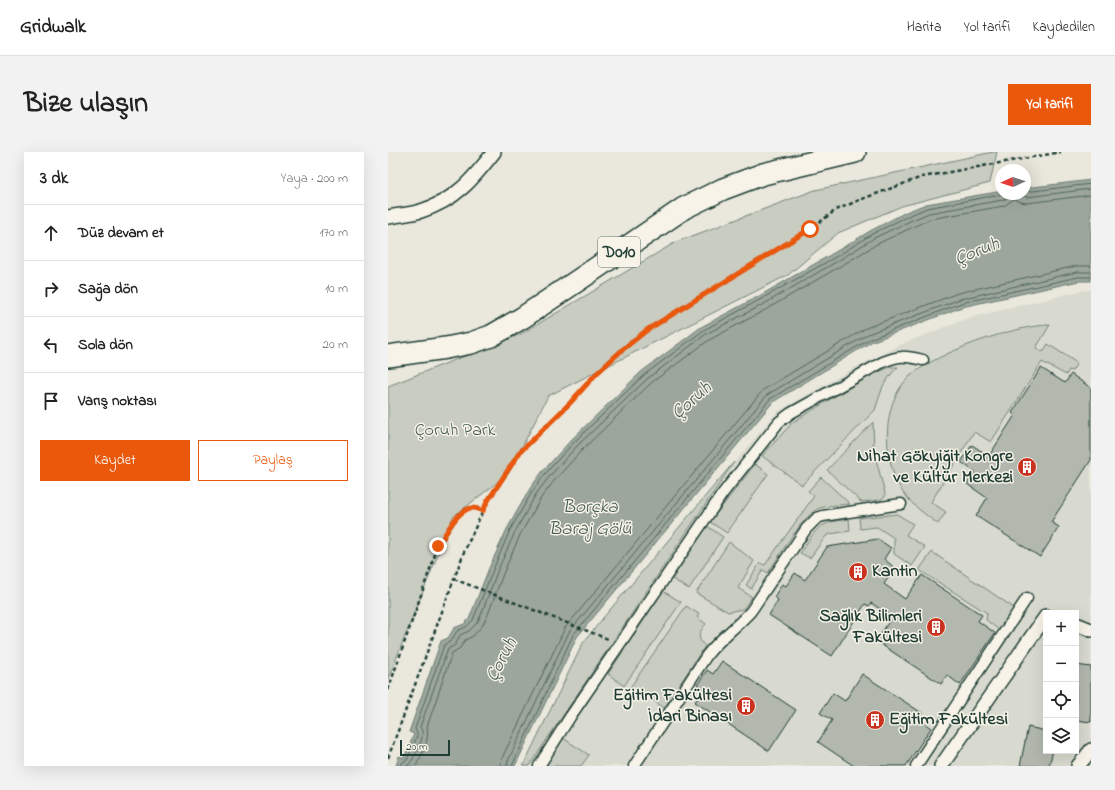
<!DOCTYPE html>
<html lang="tr">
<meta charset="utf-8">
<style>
body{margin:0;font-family:"Indie Flower",sans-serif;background:#f2f2f2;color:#222}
.controls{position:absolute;right:12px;bottom:12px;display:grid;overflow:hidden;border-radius:0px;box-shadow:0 4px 16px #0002}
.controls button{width:36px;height:36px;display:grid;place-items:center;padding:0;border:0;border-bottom:1px solid #e0e0e0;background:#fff;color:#222;font:20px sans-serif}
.compass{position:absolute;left:607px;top:12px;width:36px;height:36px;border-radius:50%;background:#fff;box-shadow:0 4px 16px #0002;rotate:267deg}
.scale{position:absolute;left:12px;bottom:10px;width:50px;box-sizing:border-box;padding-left:4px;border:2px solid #1f3d34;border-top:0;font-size:11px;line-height:14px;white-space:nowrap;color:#1f3d34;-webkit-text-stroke:3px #f7f3e8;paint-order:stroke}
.stop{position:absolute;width:12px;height:12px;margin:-9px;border:3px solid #ea580c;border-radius:50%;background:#fff}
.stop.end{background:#ea580c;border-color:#fff;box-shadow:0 1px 4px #0008}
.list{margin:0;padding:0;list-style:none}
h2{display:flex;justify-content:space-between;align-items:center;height:52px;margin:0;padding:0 16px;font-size:17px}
h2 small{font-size:13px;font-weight:400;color:#767676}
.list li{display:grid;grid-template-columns:26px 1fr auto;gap:12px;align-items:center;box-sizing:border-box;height:56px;padding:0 16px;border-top:1px solid #e0e0e0}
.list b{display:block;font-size:15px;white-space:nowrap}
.list em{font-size:13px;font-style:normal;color:#767676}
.actions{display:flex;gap:8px;padding:12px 16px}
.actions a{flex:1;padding:9px 0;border:1px solid #ea580c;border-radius:0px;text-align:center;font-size:14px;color:#ea580c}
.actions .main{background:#ea580c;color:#fff}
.icon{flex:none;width:22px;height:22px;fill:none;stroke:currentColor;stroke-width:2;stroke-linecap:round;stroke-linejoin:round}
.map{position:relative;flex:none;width:703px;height:614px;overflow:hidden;border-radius:0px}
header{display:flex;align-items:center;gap:24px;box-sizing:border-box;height:56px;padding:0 20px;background:#fff;border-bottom:1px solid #e0e0e0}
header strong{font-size:19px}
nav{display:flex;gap:22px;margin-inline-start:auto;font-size:14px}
.intro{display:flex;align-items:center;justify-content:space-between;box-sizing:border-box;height:96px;padding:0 24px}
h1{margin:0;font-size:28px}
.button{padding:10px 18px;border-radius:0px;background:#ea580c;color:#fff;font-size:14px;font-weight:700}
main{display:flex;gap:24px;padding:0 24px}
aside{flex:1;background:#fff;border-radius:0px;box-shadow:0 4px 16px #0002}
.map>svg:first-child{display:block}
</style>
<header>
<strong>Gridwalk</strong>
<nav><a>Harita</a><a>Yol tarifi</a><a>Kaydedilen</a></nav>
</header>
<div class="intro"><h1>Bize ulaşın</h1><a class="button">Yol tarifi</a></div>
<main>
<aside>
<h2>3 dk<small>Yaya · 200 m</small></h2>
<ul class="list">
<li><svg class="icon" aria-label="ahead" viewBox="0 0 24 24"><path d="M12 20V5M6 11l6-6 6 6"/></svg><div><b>Düz devam et</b></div><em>170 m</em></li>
<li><svg class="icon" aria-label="right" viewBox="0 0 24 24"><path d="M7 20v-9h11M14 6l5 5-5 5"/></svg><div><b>Sağa dön</b></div><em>10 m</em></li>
<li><svg class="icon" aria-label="left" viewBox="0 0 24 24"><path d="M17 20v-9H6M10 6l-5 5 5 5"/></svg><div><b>Sola dön</b></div><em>20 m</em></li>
<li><svg class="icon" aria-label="arrive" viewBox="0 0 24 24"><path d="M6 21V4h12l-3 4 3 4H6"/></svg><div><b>Varış noktası</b></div></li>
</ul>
<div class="actions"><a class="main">Kaydet</a><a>Paylaş</a></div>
</aside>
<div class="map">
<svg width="703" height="614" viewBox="0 0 703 614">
<rect width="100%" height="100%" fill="#eae8dd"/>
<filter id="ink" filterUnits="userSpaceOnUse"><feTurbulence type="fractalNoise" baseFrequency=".025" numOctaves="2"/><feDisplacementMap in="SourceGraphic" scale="8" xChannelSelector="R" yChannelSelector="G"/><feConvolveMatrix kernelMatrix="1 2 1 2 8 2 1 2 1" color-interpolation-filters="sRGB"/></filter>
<g filter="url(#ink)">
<path fill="#d9dacf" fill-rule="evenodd" d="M697,138h6v476h-568l60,-123 20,-25 174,-206 77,-44 48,-24 66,-26zM658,461h30v138h-30z"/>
<path fill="#c8ccc1" stroke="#74847a" d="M605,0h4l-7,31 -88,23 -64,27 -50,42 -240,121 -40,78 -55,43 -65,162v-293l133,-52 155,-92 139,-52z
M662,173l-14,23 7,4 5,-8 29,19 -5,8 -3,-1 -3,5 -24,-13 -51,80 -17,-10 -43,70 15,10 -8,12c-12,-9 -25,-18 -34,-30 -22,-31 -24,-90 5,-117 26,-24 106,-52 141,-52z
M502,215h8l-6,6 -9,13 -8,24 -73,75 -40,-29 31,-34 74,-45z
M485,270l1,30 11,41v4l-5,3 -19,2 -34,-32z
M346,310l-205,304h-6l60,-123 20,-25z
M367,312l13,10 -41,59 -17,-11z
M433,325l29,27c-9,1 -21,1 -30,4 -16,5 -42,50 -52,65l-5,-3 -12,19 -5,-4 14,-22 5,2 49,-69 -6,-5z
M509,362l16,10 -7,11 19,12 -13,19 -18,-12v-16l-17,-11 -17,2 -1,-11z
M461,367l1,12 -20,3 -4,2 -16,22 -10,-5c18,-26 17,-30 49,-34z
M319,374l16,11 -34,52 -17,-10z
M341,390l25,19 -16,27 14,9 -9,12 -15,3 -32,-19z
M544,400l82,56 -15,22 -13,-10 1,-7 -68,-43z
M275,439l18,11 -57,84 -16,-12z
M298,454l13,8 -2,3 9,7c-7,8 -10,14 -1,22l-41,62 -27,-19 -3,3 -5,-3z
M175,586l26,17 -8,11h-35z"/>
<path fill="#9ca69c" stroke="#6a7c72" d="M703,28v101h-12l-117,26 -91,35 -98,60 -196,235 -62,129h-119l3,-10 5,2 10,-24 -5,-2 32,-91 7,-3 6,-10 10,-4 5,-5 20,-51 18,-39 22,-39 13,-18 29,-32 70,-68 60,-45 58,-31 78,-45 33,-20 36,-19 20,-8 71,-12 4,-1v3h24v-6z"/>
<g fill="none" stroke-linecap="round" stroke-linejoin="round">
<path stroke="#51675e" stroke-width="1" d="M637,40l66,-8
M631,42l8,3 64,-8
M12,614l2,-3 5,-3 10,-24v-3l-2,-4 29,-84 7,-4 6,-10 9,-4 7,-7 20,-50 17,-40 22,-38 13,-18 28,-31 71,-68 60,-45 57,-31 78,-44 33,-21 36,-18 19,-8 76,-14
M19,614c6,-4 14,-22 15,-29 1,-4 0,-7 -2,-10l28,-78 7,-4 5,-10 9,-4 8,-8 4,-8 16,-43 18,-40 21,-38 13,-17 28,-31 70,-67 59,-45 58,-30 77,-45 33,-21 36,-17 19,-8 74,-13 4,-2 2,-4
M28,614c6,-12 14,-26 11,-39l25,-74 8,-5 5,-8 8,-4 9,-10 5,-9 16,-43 17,-39 21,-37 13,-17 27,-30 70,-68 58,-43 58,-31 77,-45 33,-20 53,-25 74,-13 10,-7 7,3 6,1 64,-8
M113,614l1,-8 63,-130 198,-238 103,-62 92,-35 118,-27h15
M119,614l1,-5 61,-129 198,-237 101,-61 92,-35 117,-27h14
M124,614l61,-131 197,-236 100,-60 91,-36 117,-26h13"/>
</g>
<path fill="#b2b8ae" stroke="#1f3d34" d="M653,216l24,15 6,-9 20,14v72l-40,62 8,5 -19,30 -64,-41 11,-18 -20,-14 8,-12 -14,-10 11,-17 17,11 26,-41 -3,-2z
M490,387l13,9 -7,11 11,9 -11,16 21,15 17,-24 60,40 -4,6 17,12 -35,52 -13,-10 -6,9 -65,-43 16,-24 -21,-14 -2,3 -4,-2 -33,52 -63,-41 9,-15 -4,-3 8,-13 4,2 9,-13 10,7 22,-33z
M334,509l74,49 -27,41 -74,-49 9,-13 -7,-4 10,-15 6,4z
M688,513l15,2v55l-15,-2z
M474,522l60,39 -4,6 13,9 -25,38h-52l-36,-24 14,-22 -12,-7 13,-20 12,8z
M640,575l18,4v20h7l-4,15h-29z"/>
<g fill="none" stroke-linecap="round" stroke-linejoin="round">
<g stroke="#1f3d34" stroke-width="13">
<path id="pedestrian" d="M151,614l31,-49 153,-224 56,-71 12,-9 92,-51c17,-7 22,-6 40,-2
M246,614l73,-111c13,-17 30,-28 44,-44l55,-82 11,-11 6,-2 78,-12
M528,614l111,-168"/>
</g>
<g stroke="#1f3d34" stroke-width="16">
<path id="minor" d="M0,65c11,-2 23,-3 33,-6 35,-11 52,-32 73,-59
M688,472l15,6
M553,614l105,-150
M690,614l13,-16"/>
</g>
<g stroke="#1f3d34" stroke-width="24">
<path id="primary" d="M0,204l58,-8 25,-5 20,-7 31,-18 61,-41 101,-69 39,-19 40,-15 92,-22"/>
</g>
<path stroke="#1f3d34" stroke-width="2.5" stroke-dasharray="4 3" stroke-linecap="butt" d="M66,427l154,60
M0,538l50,-144 21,-32 9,-6h7l8,3
M0,606l76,-206 23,-50 33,-50 50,-49 25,-28 27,-25 25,-20 163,-101 26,-19 26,-11 60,-22 139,-25"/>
<use href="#pedestrian" stroke="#f7f3e8" stroke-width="10"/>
<use href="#minor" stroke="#f7f3e8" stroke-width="13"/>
<use href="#primary" stroke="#f7f3e8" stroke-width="21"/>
</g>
</g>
<g fill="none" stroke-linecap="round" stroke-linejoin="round" filter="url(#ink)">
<path stroke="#ea580c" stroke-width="5" d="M50,394c7,-11 21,-40 36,-38 3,0 6,2 9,3l4,-9 33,-50 50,-49 25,-28 27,-25 25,-20 163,-101"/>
</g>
<defs>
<g id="building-disc" transform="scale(1)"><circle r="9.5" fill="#c8321e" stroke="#f7f3e8"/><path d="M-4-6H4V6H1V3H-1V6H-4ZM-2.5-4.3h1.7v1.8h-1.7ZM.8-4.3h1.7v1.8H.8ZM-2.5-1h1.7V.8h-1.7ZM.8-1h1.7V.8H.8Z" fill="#fff"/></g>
</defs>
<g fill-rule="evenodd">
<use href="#building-disc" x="639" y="315"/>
<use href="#building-disc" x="470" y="420"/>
<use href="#building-disc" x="548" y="475"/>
<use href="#building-disc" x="358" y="554"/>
<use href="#building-disc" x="487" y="568"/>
</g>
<g text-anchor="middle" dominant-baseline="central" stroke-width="3" stroke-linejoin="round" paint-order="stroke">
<rect fill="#f7f3e8" stroke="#60746a" stroke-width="1" x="210" y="85" width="42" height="30" rx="3"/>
<g font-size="17" font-weight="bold" fill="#1f3d34">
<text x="231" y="100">D010</text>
</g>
<g font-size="18" fill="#415a50" stroke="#f7f3e8">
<text x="67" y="279">Çoruh Park</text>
</g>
<g font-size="18" font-weight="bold" fill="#1f3d34" stroke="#f7f3e8" text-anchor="end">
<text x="625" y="305">Nihat Gökyiğit Kongre<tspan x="625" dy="21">ve Kültür Merkezi</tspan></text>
<text x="484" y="420" text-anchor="start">Kantin</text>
<text x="534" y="465">Sağlık Bilimleri<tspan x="534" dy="21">Fakültesi</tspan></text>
<text x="344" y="544">Eğitim Fakültesi<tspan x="344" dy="21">İdari Binası</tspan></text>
<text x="501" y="568" text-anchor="start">Eğitim Fakültesi</text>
</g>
<g font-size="19" font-style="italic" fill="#445c53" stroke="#f7f3e8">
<text transform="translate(589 100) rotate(-21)">Çoruh</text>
<text transform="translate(304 249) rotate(-41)">Çoruh</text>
<text x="202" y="355">Borçka<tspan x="202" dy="22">Baraj Gölü</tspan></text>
<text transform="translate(114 508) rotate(-62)">Çoruh</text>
</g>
</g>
</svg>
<div class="controls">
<button>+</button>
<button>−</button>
<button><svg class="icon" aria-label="locate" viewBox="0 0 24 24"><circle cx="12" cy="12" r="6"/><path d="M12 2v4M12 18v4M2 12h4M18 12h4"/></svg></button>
<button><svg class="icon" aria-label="layers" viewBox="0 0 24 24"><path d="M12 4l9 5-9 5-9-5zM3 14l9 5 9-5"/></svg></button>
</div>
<svg class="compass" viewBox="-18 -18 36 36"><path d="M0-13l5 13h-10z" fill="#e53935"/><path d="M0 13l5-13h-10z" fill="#767676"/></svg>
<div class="scale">20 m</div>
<div class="stop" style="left:422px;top:77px"></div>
<div class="stop end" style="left:50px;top:394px"></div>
</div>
</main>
